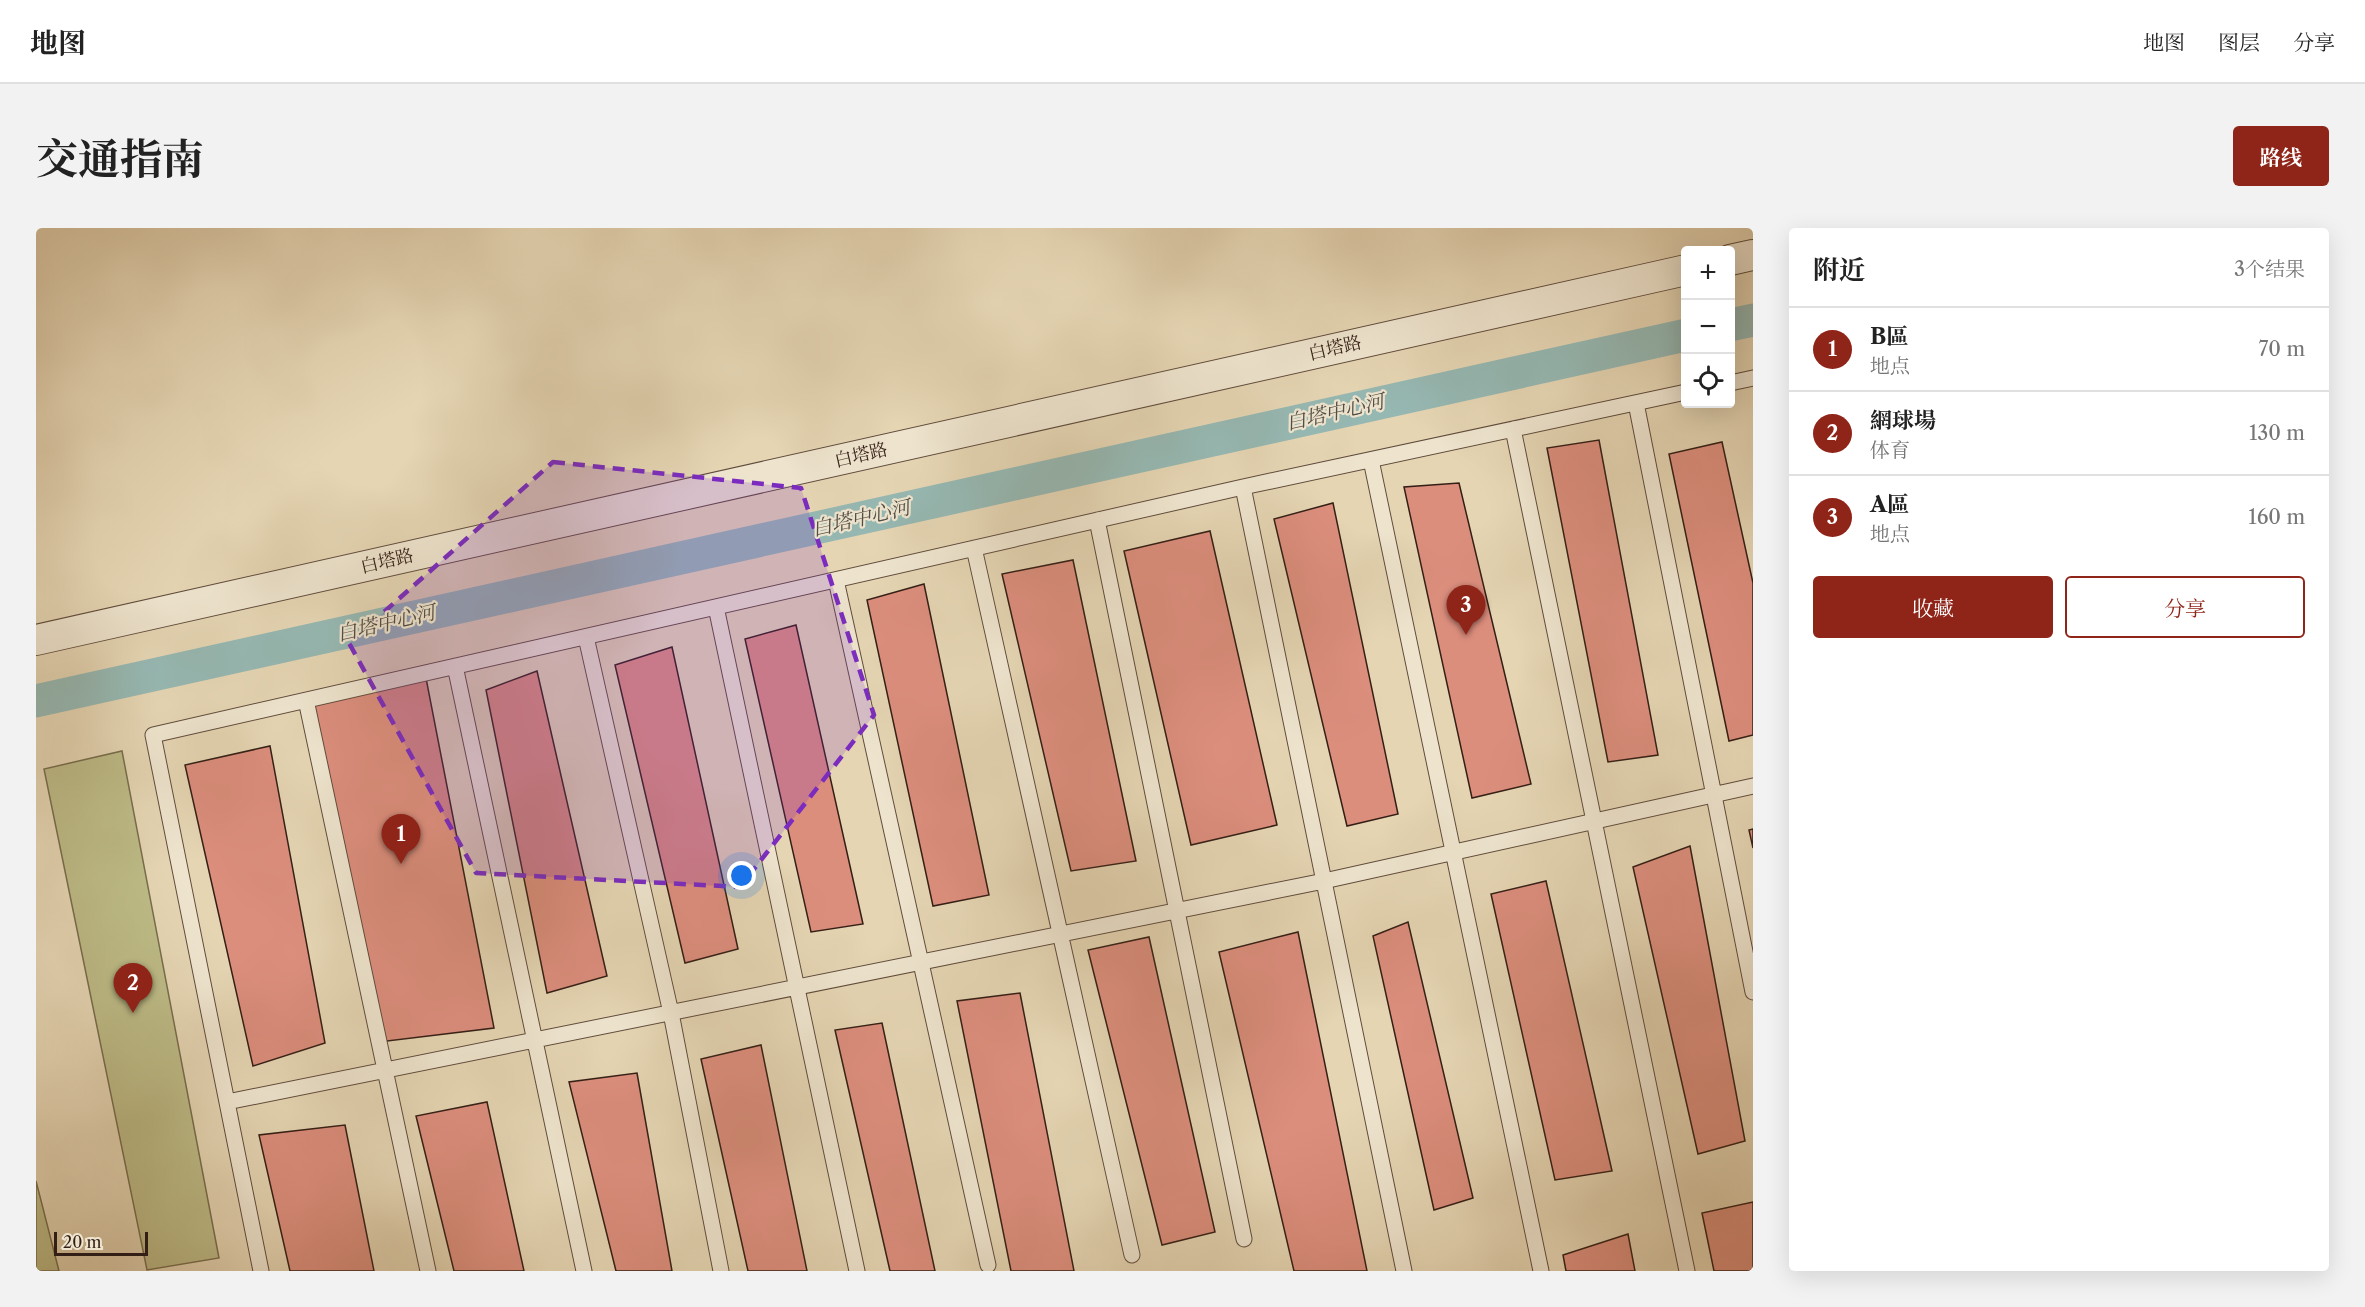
<!DOCTYPE html>
<html lang="zh">
<meta charset="utf-8">
<style>
body{margin:0;font-family:"Libre Caslon Text","Noto Serif SC",serif;background:#f2f2f2;color:#222}
.controls{position:absolute;right:18px;top:18px;display:grid;overflow:hidden;border-radius:6px;box-shadow:0 6px 24px #0002}
.controls button{width:54px;height:54px;display:grid;place-items:center;padding:0;border:0;border-bottom:2px solid #e0e0e0;background:#fff;color:#222;font:30px sans-serif}
.scale{position:absolute;left:18px;bottom:15px;width:94px;box-sizing:border-box;padding-left:6px;border:3px solid #341f16;border-top:0;font-size:16px;line-height:21px;white-space:nowrap;color:#341f16;-webkit-text-stroke:4px #eee4ce;paint-order:stroke}
.you{position:absolute;left:706px;top:648px;width:21px;height:21px;margin:-15px;border:4px solid #fff;border-radius:50%;background:#1a73e8;box-shadow:0 0 0 9px #1a73e833}
.badge{display:grid;place-items:center;width:39px;height:39px;border-radius:50%;background:#8f2418;color:#fff;font-size:20px;font-weight:700}
.pin{position:absolute;translate:-50% -50px;filter:drop-shadow(0 2px 3px #0008)}
.pin::after{content:'';position:absolute;top:32px;width:21px;height:18px;background:inherit;clip-path:polygon(0 0,100% 0,50% 100%)}
.list{margin:0;padding:0;list-style:none}
h2{display:flex;justify-content:space-between;align-items:center;height:78px;margin:0;padding:0 24px;font-size:26px}
h2 small{font-size:20px;font-weight:400;color:#767676}
.list li{display:grid;grid-template-columns:39px 1fr auto;gap:18px;align-items:center;box-sizing:border-box;height:84px;padding:0 24px;border-top:2px solid #e0e0e0}
.list b{display:block;font-size:22px;white-space:nowrap}
.list p{margin:0;font-size:20px;white-space:nowrap;color:#767676}
.list em{font-size:20px;font-style:normal;color:#767676}
.actions{display:flex;gap:12px;padding:18px 24px}
.actions a{flex:1;padding:14px 0;border:2px solid #8f2418;border-radius:6px;text-align:center;font-size:21px;color:#8f2418}
.actions .main{background:#8f2418;color:#fff}
.icon{flex:none;width:33px;height:33px;fill:none;stroke:currentColor;stroke-width:2;stroke-linecap:round;stroke-linejoin:round}
.map{position:relative;flex:none;width:1717px;height:1043px;overflow:hidden;border-radius:6px}
header{display:flex;align-items:center;gap:36px;box-sizing:border-box;height:84px;padding:0 30px;background:#fff;border-bottom:2px solid #e0e0e0}
header strong{font-size:28px}
nav{display:flex;gap:33px;margin-inline-start:auto;font-size:21px}
.intro{display:flex;align-items:center;justify-content:space-between;box-sizing:border-box;height:144px;padding:0 36px}
h1{margin:0;font-size:42px}
.button{padding:15px 27px;border-radius:6px;background:#8f2418;color:#fff;font-size:21px;font-weight:700}
main{display:flex;gap:36px;padding:0 36px}
aside{flex:1;background:#fff;border-radius:6px;box-shadow:0 6px 24px #0002}
.map>svg:first-child{display:block}
</style>
<header>
<strong>地图</strong>
<nav><a>地图</a><a>图层</a><a>分享</a></nav>
</header>
<div class="intro"><h1>交通指南</h1><a class="button">路线</a></div>
<main>
<div class="map">
<svg width="1717" height="1043" viewBox="0 0 1717 1043">
<rect width="100%" height="100%" fill="#e5d5b3"/>
<filter id="stains"><feTurbulence type="fractalNoise" baseFrequency=".00333" numOctaves="4"/><feColorMatrix values="0 0 0 0 .2 0 0 0 0 .09 0 0 0 0 .02 0 0 0 .5 -.17"/></filter>
<radialGradient id="worn" r=".72"><stop offset=".6" stop-color="#630" stop-opacity="0"/><stop offset="1" stop-color="#630" stop-opacity=".3"/></radialGradient>
<path fill="#bdbb87" stroke="#786d4e" stroke-width="1.5" d="M86,523l97,507 -72,12 -103,-501z
M0,953l23,90h-23z"/>
<g fill="none" stroke-linecap="round" stroke-linejoin="round">
<path stroke="#96b8b2" stroke-width="33" d="M1694,97l23,-5
M0,473l1650,-366"/>
</g>
<path fill="#dc8e7d" stroke="#341f16" stroke-width="1.5" d="M1563,212l59,315 -50,7 -61,-314z
M1686,214l31,141v152l-24,6 -60,-287z
M1423,255l72,301 -59,14 -68,-311z
M1297,275l65,311 -51,12 -73,-307z
M1174,303l67,294 -86,20 -67,-294z
M1037,332l63,301 -65,10 -69,-297z
M888,356l65,311 -56,11 -66,-306z
M760,397l67,299 -52,8 -66,-293z
M636,419l66,302 -53,14 -70,-298z
M501,443l70,305 -60,17 -61,-303z
M389,445l69,355 -115,14 -73,-342z
M234,518l55,297 -72,23 -68,-301z
M1717,601v19l-4,-18z
M1654,618l55,295 -47,13 -65,-287z
M1510,653l66,290 -57,9 -64,-286z
M1372,694l65,276 -39,12 -61,-274z
M1262,704l69,339h-73l-75,-319z
M1113,709l66,295 -53,13 -74,-295z
M984,765l54,278h-63l-54,-270z
M846,795l53,248h-45l-55,-241z
M725,817l46,226h-59l-47,-212z
M601,845l35,198h-56l-47,-189z
M451,874l37,169h-70l-38,-155z
M309,897l29,146h-84l-31,-136z
M1717,974v69h-39l-12,-58z
M1592,1006l7,37h-69l-3,-16z"/>
<g fill="none" stroke-linecap="round" stroke-linejoin="round">
<g stroke="#604c3d" stroke-width="17">
<path id="lane" d="M1694,155l23,-5
M1600,175l117,589
M1477,201l174,842
M1335,232l170,811
M1061,292l147,719
M938,320l158,707
M800,352l152,685
M680,379l141,664
M550,409l85,376 50,258
M419,438l129,605
M270,472l122,571
M191,874l1097,-221 429,-95
M225,1043l-108,-536 1090,-248
M1368,1043l-161,-784 443,-95"/>
</g>
<g stroke="#604c3d" stroke-width="32">
<path id="street" d="M1694,32l23,-5
M0,412l1650,-370"/>
</g>
<use href="#lane" stroke="#eee4ce" stroke-width="15"/>
<use href="#street" stroke="#eee4ce" stroke-width="30"/>
</g>
<path fill="#7b2cbf" fill-opacity="0.2" stroke="#7b2cbf" stroke-width="4.5" stroke-dasharray="12 8" stroke-linejoin="round" d="M517,234l248,26 73,227 -134,172 -264,-14 -127,-230z"/>
<g text-anchor="middle" dominant-baseline="central" stroke-width="4.5" stroke-linejoin="round" paint-order="stroke">
<g font-size="18" fill="#341f16" stroke="#eee4ce">
<text transform="translate(1299 120) rotate(-13)">白塔路</text>
<text transform="translate(825 227) rotate(-13)">白塔路</text>
<text transform="translate(351 333) rotate(-13)">白塔路</text>
</g>
<g font-size="20" font-style="italic" fill="#514d45" stroke="#eee4ce">
<text transform="translate(1299 184) rotate(-13)">白塔中心河</text>
<text transform="translate(825 290) rotate(-13)">白塔中心河</text>
<text transform="translate(350 395) rotate(-13)">白塔中心河</text>
</g>
</g>
<rect width="100%" height="100%" filter="url(#stains)"/>
<rect width="100%" height="100%" fill="url(#worn)"/>
</svg>
<div class="controls">
<button>+</button>
<button>−</button>
<button><svg class="icon" aria-label="locate" viewBox="0 0 24 24"><circle cx="12" cy="12" r="6"/><path d="M12 2v4M12 18v4M2 12h4M18 12h4"/></svg></button>
</div>
<div class="scale">20 m</div>
<div class="you"></div>
<div class="pin badge" style="left:365px;top:636px">1</div>
<div class="pin badge" style="left:97px;top:785px">2</div>
<div class="pin badge" style="left:1430px;top:407px">3</div>
</div>
<aside>
<h2>附近<small>3个结果</small></h2>
<ul class="list">
<li><span class="badge">1</span><div><b>B區</b><p>地点</p></div><em>70 m</em></li>
<li><span class="badge">2</span><div><b>網球場</b><p>体育</p></div><em>130 m</em></li>
<li><span class="badge">3</span><div><b>A區</b><p>地点</p></div><em>160 m</em></li>
</ul>
<div class="actions"><a class="main">收藏</a><a>分享</a></div>
</aside>
</main>
